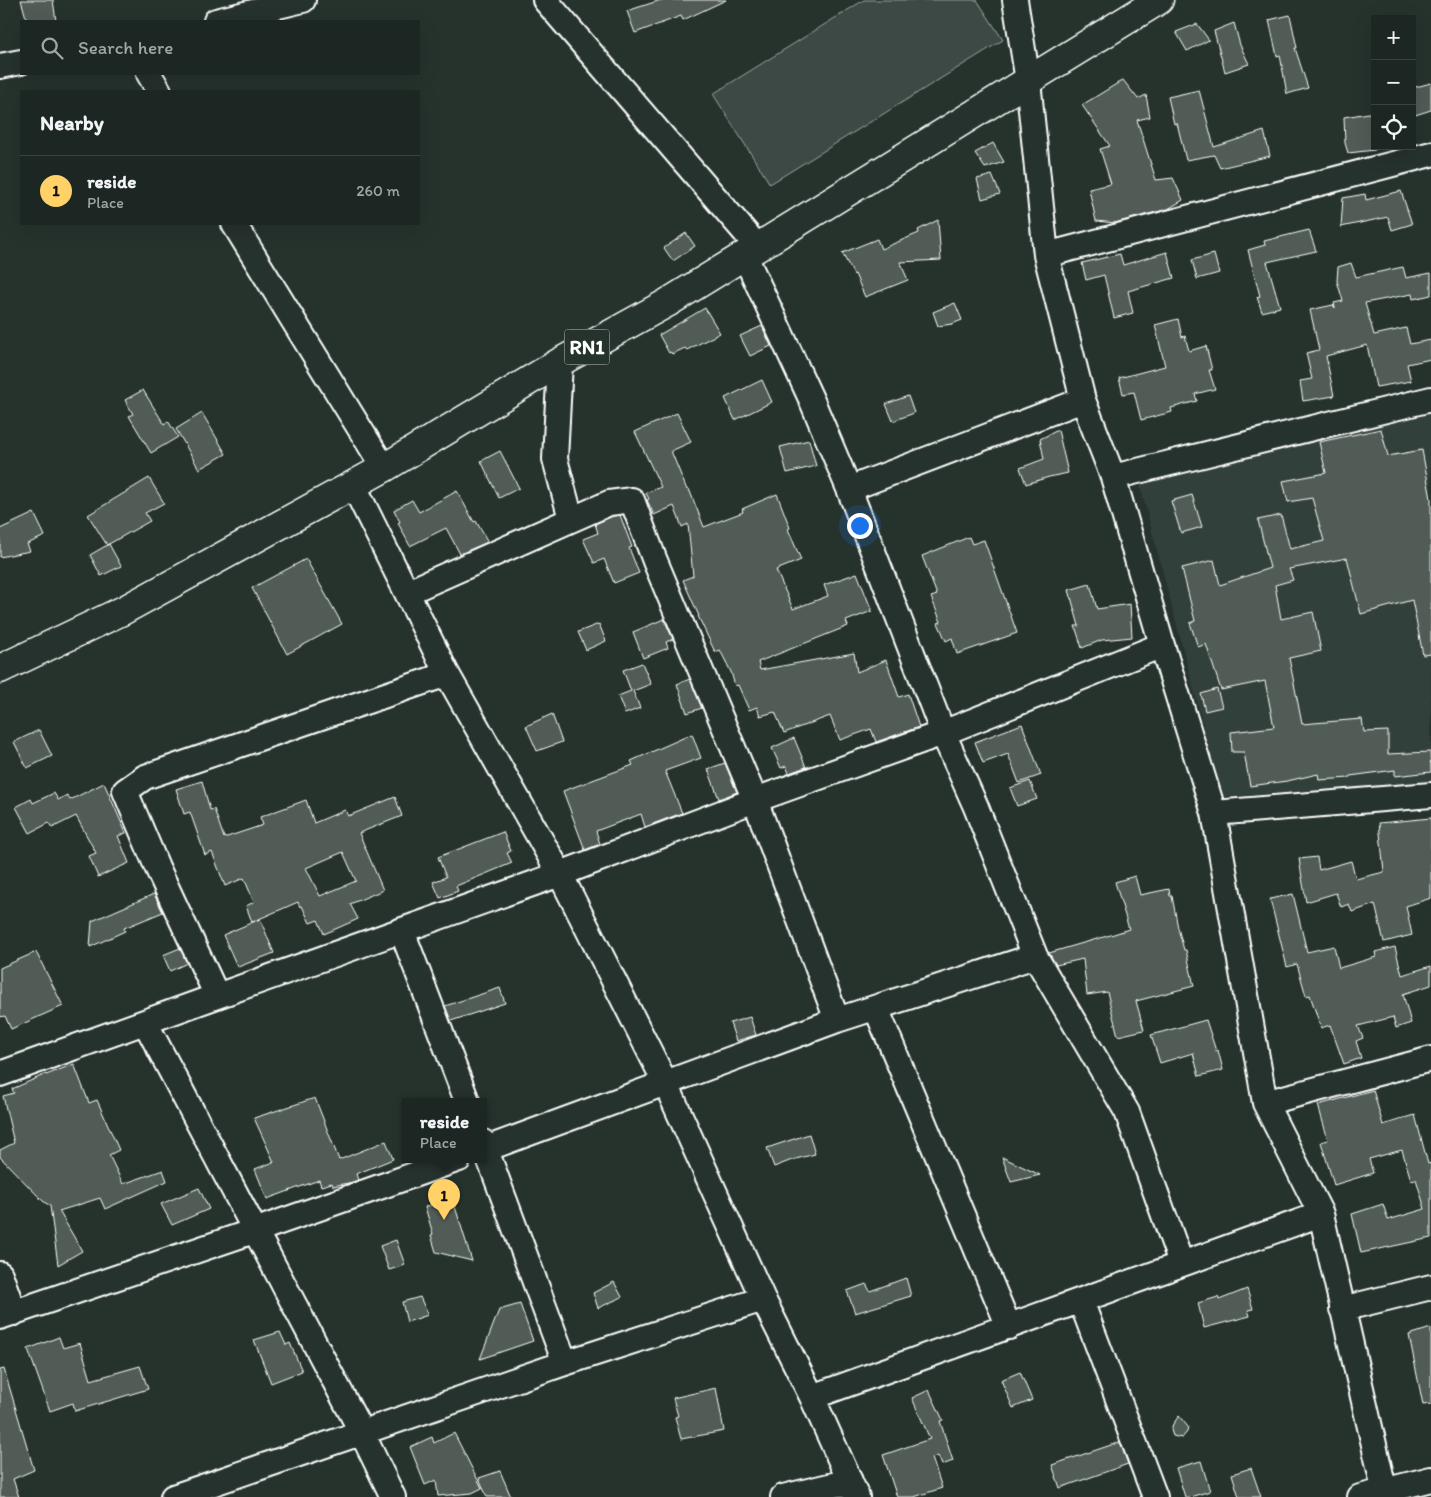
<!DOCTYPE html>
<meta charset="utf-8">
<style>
body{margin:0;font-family:Itim,sans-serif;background:#252e2a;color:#f1f3f6}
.controls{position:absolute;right:15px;top:15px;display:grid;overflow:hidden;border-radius:0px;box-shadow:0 5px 20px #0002}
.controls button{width:45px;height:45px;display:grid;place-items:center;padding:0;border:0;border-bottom:1px solid #3a4340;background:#1c2622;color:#f1f3f6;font:25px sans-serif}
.you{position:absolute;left:859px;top:525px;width:18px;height:18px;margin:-12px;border:4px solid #fff;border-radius:50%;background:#1a73e8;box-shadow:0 0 0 8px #1a73e833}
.badge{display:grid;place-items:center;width:32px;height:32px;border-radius:50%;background:#ffd166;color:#111;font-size:16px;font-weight:700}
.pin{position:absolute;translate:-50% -41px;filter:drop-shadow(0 1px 2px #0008)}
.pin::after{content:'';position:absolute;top:26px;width:18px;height:15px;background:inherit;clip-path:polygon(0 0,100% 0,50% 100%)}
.popup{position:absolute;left:402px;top:1098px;width:85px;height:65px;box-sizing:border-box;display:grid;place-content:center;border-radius:0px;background:#1c2622;filter:drop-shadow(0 1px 4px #0005);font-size:16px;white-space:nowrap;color:#a0a5a5}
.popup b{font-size:19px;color:#f1f3f6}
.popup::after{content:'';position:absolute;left:50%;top:100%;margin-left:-10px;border:10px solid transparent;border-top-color:#1c2622}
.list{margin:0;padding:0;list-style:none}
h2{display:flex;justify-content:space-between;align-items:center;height:65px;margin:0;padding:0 20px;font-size:21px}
h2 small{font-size:16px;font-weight:400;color:#a0a5a5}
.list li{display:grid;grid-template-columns:32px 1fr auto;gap:15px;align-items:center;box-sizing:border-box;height:70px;padding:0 20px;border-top:1px solid #3a4340}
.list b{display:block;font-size:19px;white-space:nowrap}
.list p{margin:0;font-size:16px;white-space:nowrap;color:#a0a5a5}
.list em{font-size:16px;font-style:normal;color:#a0a5a5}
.icon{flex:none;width:28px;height:28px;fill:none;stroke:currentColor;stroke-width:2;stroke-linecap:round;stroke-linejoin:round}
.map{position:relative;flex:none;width:1431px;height:1497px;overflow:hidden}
.search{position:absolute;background:#1c2622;box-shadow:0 5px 20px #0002;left:20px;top:20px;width:400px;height:55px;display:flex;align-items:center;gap:12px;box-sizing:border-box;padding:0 18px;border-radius:0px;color:#a0a5a5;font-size:19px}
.panel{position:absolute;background:#1c2622;box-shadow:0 5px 20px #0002;left:20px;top:90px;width:400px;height:135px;border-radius:0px}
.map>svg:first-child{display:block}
</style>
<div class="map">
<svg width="1431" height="1497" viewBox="0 0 1431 1497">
<rect width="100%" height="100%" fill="#26332d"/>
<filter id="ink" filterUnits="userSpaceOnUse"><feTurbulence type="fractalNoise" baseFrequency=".02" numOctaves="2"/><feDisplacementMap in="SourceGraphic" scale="10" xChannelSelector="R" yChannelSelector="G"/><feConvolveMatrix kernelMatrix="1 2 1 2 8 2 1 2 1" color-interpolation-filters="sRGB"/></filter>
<g filter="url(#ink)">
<path fill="#333f3a" d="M1431,413v370l-209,14 -83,-315z"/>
<path fill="#3e4944" stroke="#9ea4a2" d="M864,0h113l26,40 -233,144 -57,-90z"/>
<path fill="#515c57" stroke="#fff" fill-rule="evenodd" d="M21,0h32l3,21h-29z
M661,0h65l-43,20 -2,-4 -46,17 -8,-22z
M1290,15l7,33h-2l13,40 -21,6 -7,-39 -3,1 -8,-36z
M1234,23l6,22 9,19 -24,8 -11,-41z
M1197,24l12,16 -22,11 -11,-19z
M1123,80l15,19 8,-4 4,22 -13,3 19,60 17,-2 10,22 -15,9 -53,14 -19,-2 -7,-32 22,-5 -11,-35 10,-3 -28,-41z
M1431,83v27l-19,6v-28z
M1199,90l15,57 50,-16 6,25 -50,12 -6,-13 -28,5 -9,-37 -3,1 -6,-27z
M1375,112v38l-27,3 -3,-10 -1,-26z
M993,143l11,19 -19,6 -10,-15z
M992,175l8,19 -18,5 -5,-20z
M1401,191l11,33 -20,6 -4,-13 -47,10 2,-29 22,-4 1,6z
M938,220l3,40 -41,2 8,18 -43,17 -10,-23 -1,1 -12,-22 35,-14 4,10 38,-16 -1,-3z
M1309,230l7,21 -49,11 13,45 -18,5 -5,-15 3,-1 -12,-46 17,-5 -1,-4z
M686,233l9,13 -22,15 -9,-13z
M1167,252l7,26 -46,13 5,22 -19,5 -10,-43 -18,5 -4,-17 38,-9 3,11z
M1214,254l5,19 -22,6 -5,-19z
M1351,263l5,14 47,-10 3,11 25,-5v22l-18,4 -1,-5 -47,9 9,32 32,-7 4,16 21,-4v19l-24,5 4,17 -35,6 -9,-42 -41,11 8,40 -31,5 -3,-20 12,-2 -6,-26 13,-3 -9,-40 23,-5 2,3 -1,-5 9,-2 -6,-20 1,-14z
M955,303l7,17 -10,4 -14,2 -5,-14z
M705,308l15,25 -33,17 -2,-2 -13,6 -1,-2 -2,1 -10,-18z
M1178,319l4,18 3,-1 4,15 17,-5 6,24h-3l6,19 -20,5 2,7 -26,7 1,4 -31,8 -7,-28 -11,2 -4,-16 46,-12 -10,-41z
M762,326l9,20 -21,10 -10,-20z
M762,380l10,22 -37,18 -10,-22z
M143,390l21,34 4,-3 10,16 -27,16 -22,-37 4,-2 -8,-14z
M908,396l6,17 -21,8 -7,-17z
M202,413l24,41 -27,15 -23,-40z
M677,413l14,29 -20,9 16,39 2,-1 15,38 39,-15 -1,-3 35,-15 13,34 -2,1 13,31 -25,10 17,39 35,-13 -4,-11 33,-12 15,38 -26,10 2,5 -90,36 2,8 94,-17 3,19 29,-12 13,37 9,-3 11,33 -43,15 -5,-13 -31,11 -10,-24 -46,17 -9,-21 -15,4 -3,-9 -8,3 -11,-25 -3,1 -4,-14 -11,-22 -5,2 -17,-36h1l-16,-36 10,-4 -5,-52 -6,3 -8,-21 -20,9 -7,-15 2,-1 -3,-6 15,-6 -26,-55z
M1381,429l7,27 34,-6 9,49v155l-8,1 -11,-55 -51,14 -14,-56 -58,11 4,11 -18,5 6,34 32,-7 8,39 -32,7 13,66 60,-5 2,13 24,-1v23l42,-2 1,20 -36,4v-6l-45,6v2l-31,2 -1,-6 -31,7 -37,5 -6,-34h-12l-1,-20 43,-5 -9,-46 -44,9 -15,-46 -8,3 -8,-24 5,-2 -13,-53 32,-8 6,25 50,-17 -12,-48 23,-5 9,34 34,-8 -12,-43 -24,4 -5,-21 43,-8 -7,-31z
M1058,430l10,43 -19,4 -23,7 -6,-16 24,-9 -4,-20z
M809,440l7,26 -29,7 -7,-26z
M500,451l19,37 -20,10 -18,-37z
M149,478l15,25 -19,10 5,8 -43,24 -19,-30z
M457,491l17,31 2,-1 12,21 -28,12 -14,-26 -36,18 -12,-23 2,-1 -6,-12 18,-10 7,12z
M1192,495l10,32 -21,6 -10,-32z
M34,513l11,23 -18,8 3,7 -30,6v-28z
M620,515l12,32 -3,1 10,25 -25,10 -10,-24 -10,4 -11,-24 15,-6 -3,-9 18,-8z
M969,537l3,7 12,-4 33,93 -60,21 -5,-16 -6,3 -8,-18 3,-1 -10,-25 6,-2 -15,-39z
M109,544l12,22 -20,10 -11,-21z
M306,559l36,65 -55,30 -35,-66z
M1090,584l7,25 33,-5 2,33 -30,3 -20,8 -7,-22h4l-10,-36z
M664,619l9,20 -7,3 2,6 -25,10 -10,-26z
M599,624l7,17 -20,9 -8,-18z
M642,663l9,21 -18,7 7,17 -15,6 -7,-18 13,-5 -8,-21z
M690,679l12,29 -15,5 -10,-29z
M1217,689l5,18 -17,4 -4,-17z
M552,714l10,28 -25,9 -11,-25z
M1022,724l19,51 -22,8 -11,-29 -25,9 -8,-21z
M39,730l13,26 -25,12 -13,-26z
M692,734l9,24 -36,13 17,42 -37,14 -4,-13 -45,17 4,13 -15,6 -22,-59 70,-26 -2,-4z
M794,738l12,29 -17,6 -3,-7 -5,2 -9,-20z
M725,763l12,29 -18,7 -11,-30z
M202,781l8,29 4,-1 10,29 39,-13 -3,-8 46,-17 8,23 31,-13 3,6 47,-19 7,19 -43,17 24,57 -33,14 8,15 -34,15 -6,-14 -8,3 -8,-17 -2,1 -2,-5 -46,20 -6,-16 8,-4 -10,-24 -19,8 -13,-34 -7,3 -15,-43 -6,2 -8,-25zM343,852l13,29 -36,15 -14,-28z
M1030,781l7,18 -20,7 -7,-18z
M104,783l22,50 -8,3 11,27 -31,14 -9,-21 7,-3 -20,-37 -24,12 -3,-5 -19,10 -14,-26 15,-8 2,4 21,-10 4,7 9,-5 3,5z
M1431,818v80l-25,8 6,29 -28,7 -9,-38 -23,8 -3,-8 -8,3 -5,-14 -30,9 -7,-43 18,-2 2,13 32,-9 5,18 28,-7 -5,-49z
M503,832l8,19 -4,2 5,10 -56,23 2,5 -18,7 -7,-16 13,-5 -8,-20z
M1135,876l5,19 29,-6 1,7h2l6,32 6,22h2l8,36 -58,15 8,29 -26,6 -11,-44 -20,3 -4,-36 -27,6 -7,-12 65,-19 15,-5 -14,-47z
M154,894l9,18 -39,16 1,3 -35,16 2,-26z
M1293,894l14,58 27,-6 5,22 37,-11 -1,-5 20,-5 7,28 29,-9v19l-28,9 8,29 -15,5 -3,-11 -35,9 5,12 -7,3 5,17 -17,6 -14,-39 -9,3 -11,-33 -4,1 -9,-32 -10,3 -17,-68z
M260,919l14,34 -36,14 -1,-3h-1l-13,-29z
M180,948l7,15 -17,8 -7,-16z
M36,952l27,54 -52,23 -6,-13 -5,1v-49z
M500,988l5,15 -54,18 -6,-15z
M750,1017l6,18 -20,6 -6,-18z
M1206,1020l10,31 2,-1 5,20 -24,6 -6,-23 -33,10 -9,-28z
M74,1064l15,39 8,-3 22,50 -10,5 14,29 40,-14 4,11 -62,28 -5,-11 -41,13 23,40 -24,14 -8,-59 -7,-5 -43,-44v-7l14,-7 -11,-47 11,-3 -2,-4 34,-15v1z
M1373,1090l10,35 32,-10 13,49 3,-1v75l-70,15 -9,-39 31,-10 5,16 37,-11 -9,-30 -5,1 -9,-30 -33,9 4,14 -39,12 -13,-43 7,-2 -10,-35z
M315,1098l24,62 47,-19 7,18 -37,15 2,6 -5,2 -20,4 -1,-3 -11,3 -2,-6 -52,19 -12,-30 19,-7 -20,-44z
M809,1134l6,20 -23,6 -18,7 -7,-19z
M1002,1157l38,18 -29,7z
M199,1188l10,21 -37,16 -11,-21z
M452,1197l20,64 -36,-9 -5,-17 2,-1 -8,-27z
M396,1240l9,25 -16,5 -9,-24z
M906,1278l5,18 -56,17 -8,-22 19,-7 4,7z
M614,1282l8,15 -24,11 -5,-15z
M1247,1289l6,20 -5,1 2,6 -46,12 -6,-25 20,-6 1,3z
M420,1297l8,18 -21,7 -5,-20z
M520,1304l13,37 -53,18 19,-49z
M1431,1328v76l-8,1 -14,-70z
M280,1332l6,13 4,-2 12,28 -31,12 -17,-43z
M59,1337l4,11 17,-5 11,37 49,-14 8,23 -73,22 -2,-8 -23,8 -22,-62z
M4,1369l30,101 -21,9 6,18h-19v-127z
M1020,1372l12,28 -19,8 -12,-28z
M716,1388l8,43 -43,8 -6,-22 3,-1 -5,-18z
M929,1390l14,30 -3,1 13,40 -11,4 -4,-9 -6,2 10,30 -28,9h-17l-14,-42 47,-16 -18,-41z
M1179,1416l9,11 -1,5 -5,6 -9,-2 -2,-6 2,-6z
M454,1433l28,55 -10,5 -34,3 -2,-16 -11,5 -15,-38 22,-10 2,6z
M1120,1442l8,22 -68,24 -8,-23z
M1201,1461l9,30 -20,6h-5l-9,-29z
M1251,1468l10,29h-22l-7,-23z
M500,1471l11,26h-24l-8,-19z"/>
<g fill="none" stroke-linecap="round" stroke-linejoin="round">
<g stroke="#fff" stroke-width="28">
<path id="minor" d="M545,0l212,246
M1015,0l13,81 18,174 37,145 30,77 49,168 52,168 51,290 56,111 65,283
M216,21l87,-21
M0,66l21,-4
M149,74l10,17
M234,224l150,244
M744,254l68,147 37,88 94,244 33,74 59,149 92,156 54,151
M1046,255l385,-101
M560,362l-5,97 16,60
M1113,477l318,-78
M353,484l94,190 113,200 106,210 97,215 49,98 45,100
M849,489l234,-89
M408,592l201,-89 23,-3 23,61 100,239 82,220
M1214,813l217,-18
M402,931l65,170
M217,996l-60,-129 -32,-76 20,-14 302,-103
M876,1008l133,319
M145,1022l217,411 31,64
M0,1074l217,-78 343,-122 195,-74 188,-67 219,-88
M1265,1103l166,-44
M483,1142l82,221
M483,1150l354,-130 198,-64
M0,1274l14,39
M1081,1301l74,196
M1342,1309l89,-22
M0,1317l254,-86 205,-72
M812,1397c170,-60 339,-123 509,-183
M173,1497l392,-134 198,-64
M783,1497l67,-16
M1360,1497l71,-18"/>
</g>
<g stroke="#fff" stroke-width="31">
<path id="highway" d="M0,669l124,-59 260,-142 176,-106 107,-59 492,-303"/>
</g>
<use href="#minor" stroke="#26332d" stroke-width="24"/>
<use href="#highway" stroke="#26332d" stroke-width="28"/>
</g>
</g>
<g text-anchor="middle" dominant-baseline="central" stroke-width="4.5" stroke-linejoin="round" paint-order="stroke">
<rect fill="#26332d" stroke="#bec2c0" stroke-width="1" x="564.5" y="329.5" width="45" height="35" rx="4"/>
<g font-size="20" font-weight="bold" fill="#fff">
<text x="587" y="347">RN1</text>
</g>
</g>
</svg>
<div class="controls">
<button>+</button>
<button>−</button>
<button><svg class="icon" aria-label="locate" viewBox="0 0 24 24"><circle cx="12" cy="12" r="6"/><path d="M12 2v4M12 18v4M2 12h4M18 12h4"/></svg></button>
</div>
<div class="you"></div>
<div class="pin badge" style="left:444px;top:1220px">1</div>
<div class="popup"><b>reside</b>Place</div>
<div class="search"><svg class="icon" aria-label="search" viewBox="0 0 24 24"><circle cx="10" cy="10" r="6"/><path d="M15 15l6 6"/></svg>Search here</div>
<section class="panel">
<h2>Nearby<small></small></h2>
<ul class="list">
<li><span class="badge">1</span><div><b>reside</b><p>Place</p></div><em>260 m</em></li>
</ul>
</section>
</div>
